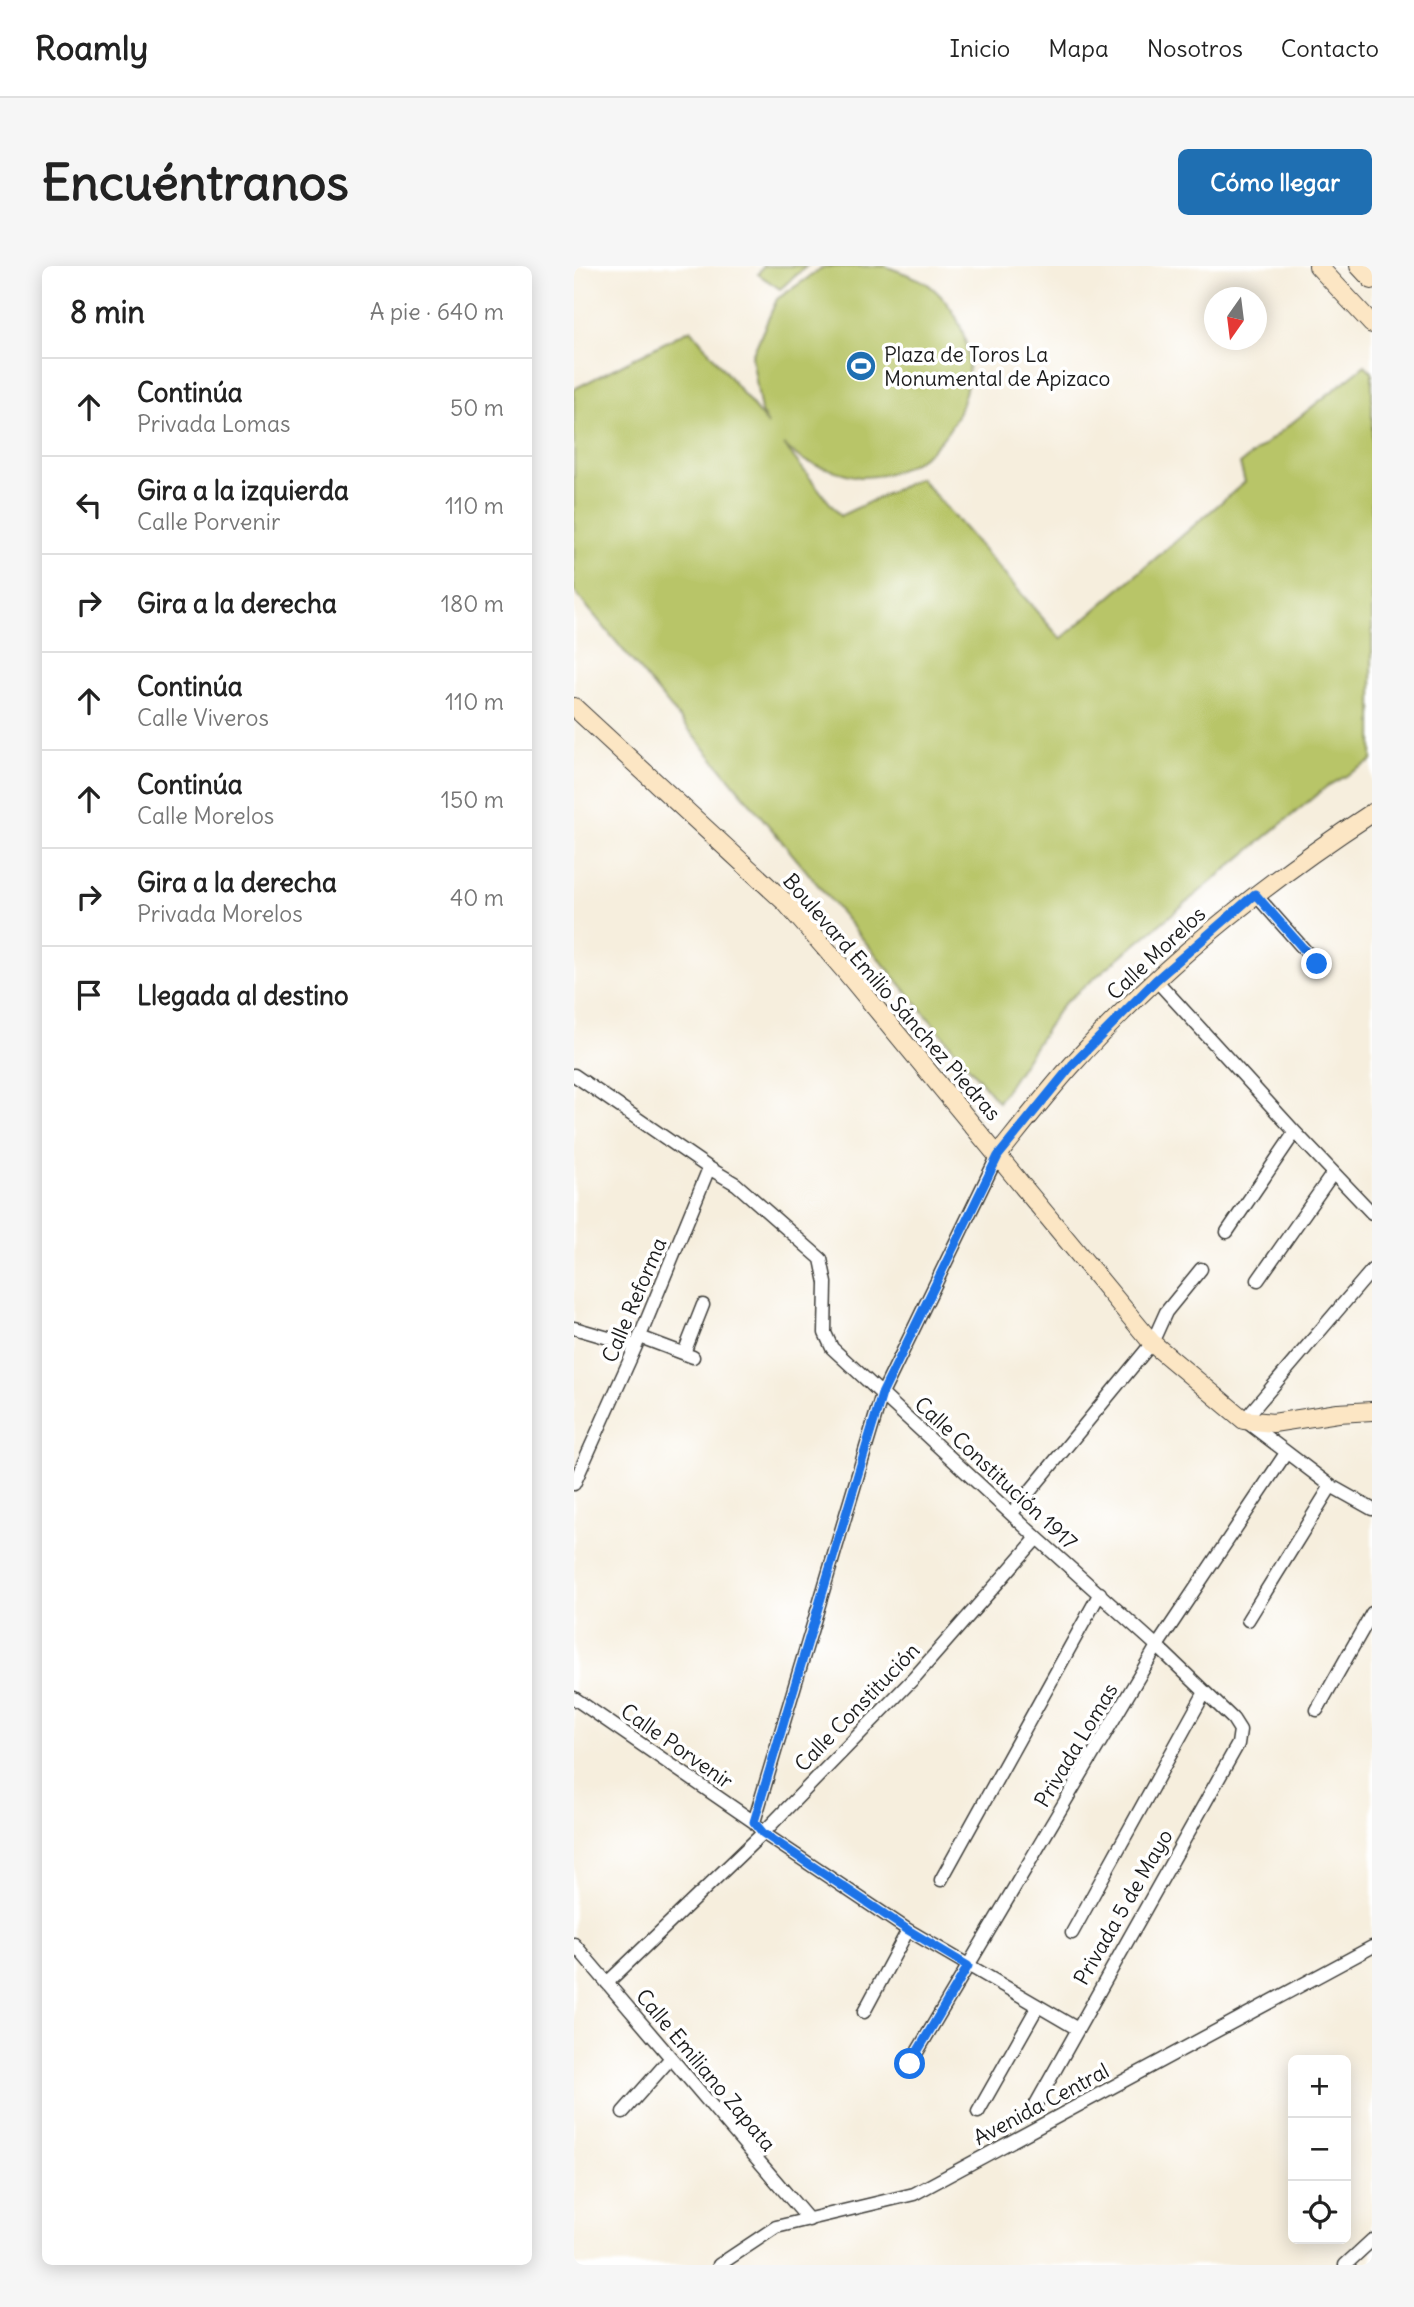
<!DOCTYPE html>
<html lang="es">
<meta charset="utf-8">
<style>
body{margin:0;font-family:Delius,sans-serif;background:#f6f6f6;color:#222}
.controls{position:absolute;right:21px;bottom:21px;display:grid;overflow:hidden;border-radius:10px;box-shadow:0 4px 18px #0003}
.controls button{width:63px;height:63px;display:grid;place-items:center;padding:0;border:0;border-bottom:2px solid #e0e0e0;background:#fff;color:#222;font:35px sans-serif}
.compass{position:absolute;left:630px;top:21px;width:63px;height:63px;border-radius:50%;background:#fff;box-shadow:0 4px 18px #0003;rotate:194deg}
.stop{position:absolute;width:21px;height:21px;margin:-16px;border:5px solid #1a73e8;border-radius:50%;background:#fff}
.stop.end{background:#1a73e8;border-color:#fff;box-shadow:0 2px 7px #0008}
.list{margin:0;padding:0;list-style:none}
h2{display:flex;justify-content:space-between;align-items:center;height:91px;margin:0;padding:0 28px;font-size:30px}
h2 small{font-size:23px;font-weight:400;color:#767676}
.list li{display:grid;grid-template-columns:46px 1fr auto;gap:21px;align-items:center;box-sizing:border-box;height:98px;padding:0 28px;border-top:2px solid #e0e0e0}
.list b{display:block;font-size:26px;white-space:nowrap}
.list p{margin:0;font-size:23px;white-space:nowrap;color:#767676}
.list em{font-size:23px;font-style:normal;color:#767676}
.icon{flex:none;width:38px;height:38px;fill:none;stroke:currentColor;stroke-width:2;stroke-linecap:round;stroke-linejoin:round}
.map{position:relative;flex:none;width:798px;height:1999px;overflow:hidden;border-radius:10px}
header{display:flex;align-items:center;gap:42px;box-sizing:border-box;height:98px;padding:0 35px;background:#fff;border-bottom:2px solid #e0e0e0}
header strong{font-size:33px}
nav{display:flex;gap:38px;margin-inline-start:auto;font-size:24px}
.intro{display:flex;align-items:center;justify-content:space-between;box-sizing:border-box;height:168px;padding:0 42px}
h1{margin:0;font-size:49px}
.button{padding:18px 32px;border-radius:10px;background:#1f6fb2;color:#fff;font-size:24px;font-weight:700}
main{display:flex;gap:42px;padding:0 42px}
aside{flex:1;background:#fff;border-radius:10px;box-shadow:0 4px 18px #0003}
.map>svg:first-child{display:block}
</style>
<header>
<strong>Roamly</strong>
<nav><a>Inicio</a><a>Mapa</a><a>Nosotros</a><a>Contacto</a></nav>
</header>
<div class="intro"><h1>Encuéntranos</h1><a class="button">Cómo llegar</a></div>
<main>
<aside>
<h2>8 min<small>A pie · 640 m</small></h2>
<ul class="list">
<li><svg class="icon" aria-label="ahead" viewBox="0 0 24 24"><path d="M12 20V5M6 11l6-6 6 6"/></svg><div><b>Continúa</b><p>Privada Lomas</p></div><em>50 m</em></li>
<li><svg class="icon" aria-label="left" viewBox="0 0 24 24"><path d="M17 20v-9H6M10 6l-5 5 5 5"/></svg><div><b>Gira a la izquierda</b><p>Calle Porvenir</p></div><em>110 m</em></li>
<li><svg class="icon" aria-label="right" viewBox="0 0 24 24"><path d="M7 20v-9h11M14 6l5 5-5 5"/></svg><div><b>Gira a la derecha</b></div><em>180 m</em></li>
<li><svg class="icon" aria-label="ahead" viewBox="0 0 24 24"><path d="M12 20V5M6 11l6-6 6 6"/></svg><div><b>Continúa</b><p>Calle Viveros</p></div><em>110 m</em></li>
<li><svg class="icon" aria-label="ahead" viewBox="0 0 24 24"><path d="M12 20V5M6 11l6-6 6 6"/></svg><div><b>Continúa</b><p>Calle Morelos</p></div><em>150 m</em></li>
<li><svg class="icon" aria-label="right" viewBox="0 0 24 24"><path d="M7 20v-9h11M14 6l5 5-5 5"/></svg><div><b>Gira a la derecha</b><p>Privada Morelos</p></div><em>40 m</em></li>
<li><svg class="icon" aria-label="arrive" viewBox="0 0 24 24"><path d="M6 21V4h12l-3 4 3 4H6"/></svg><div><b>Llegada al destino</b></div></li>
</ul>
</aside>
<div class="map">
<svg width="798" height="1999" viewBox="0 0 798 1999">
<rect width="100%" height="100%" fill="#fff"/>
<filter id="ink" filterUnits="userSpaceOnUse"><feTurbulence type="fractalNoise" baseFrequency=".0143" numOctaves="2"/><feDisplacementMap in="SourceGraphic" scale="14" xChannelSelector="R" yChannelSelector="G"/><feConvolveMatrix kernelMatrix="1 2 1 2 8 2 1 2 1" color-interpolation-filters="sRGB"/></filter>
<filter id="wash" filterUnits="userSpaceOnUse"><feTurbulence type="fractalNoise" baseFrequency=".00686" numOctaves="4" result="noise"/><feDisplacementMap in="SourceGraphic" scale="28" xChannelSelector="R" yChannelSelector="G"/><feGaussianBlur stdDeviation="1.57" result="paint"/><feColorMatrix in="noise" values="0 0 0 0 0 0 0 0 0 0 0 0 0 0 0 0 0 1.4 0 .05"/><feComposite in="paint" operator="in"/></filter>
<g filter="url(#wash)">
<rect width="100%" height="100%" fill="#f6eedd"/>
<path fill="#b8c567" stroke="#6a7042" stroke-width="2" d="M189,0h44l-27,23 -22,-15z
M311,0c14,6 32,10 44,19 78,63 32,191 -68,192 -8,0 -54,-14 -61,-19 -6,-4 -12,-10 -16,-13l56,71 80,-38 141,161 184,-157 -5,-18 125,-99 7,7v389l-46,26 -264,218 -64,97 -424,-511v-202l117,-60 77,96 -7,-13 -9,-56 25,-57 47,-32z"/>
</g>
<g filter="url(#ink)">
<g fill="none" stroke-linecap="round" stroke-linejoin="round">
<g stroke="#3d3c39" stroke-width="15">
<path id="street" d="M681,628l62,70
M582,714l139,152 77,81
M0,809l135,93 27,16 85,75 5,24 -1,50 7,15 205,190 120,108 76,73 7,11 -2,14 -202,360
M653,966l68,-100
M798,1004l-128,150 87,66 41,23
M684,1014l75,-107
M0,1062l62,18
M66,1071l53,20
M110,1087l19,-48
M0,1218l62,-138 73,-178
M438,1247l140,-170 14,-31 35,-43
M674,1354l83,-134
M0,1432l180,124 9,11 145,97 168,98
M743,1444l55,-97
M180,1556l128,-428 116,-239
M367,1614l159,-287
M498,1667l133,-241
M0,1678l235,276
M33,1717l156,-150 151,-155 123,-140
M290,1746l44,-82
M336,1798l247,-418 129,-193
M49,1846l47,-53
M404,1846l60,-106
M145,1999l57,-38 138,-33 458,-247
M771,1999l27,-25"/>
</g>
<g stroke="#3d3c39" stroke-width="20">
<path id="secondary" d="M744,0l54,58
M785,0l13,14
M0,441l212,196 60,69 306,371 92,77 29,3 65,-10 34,-2
M424,889c24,-30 48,-61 74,-90 87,-97 191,-181 300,-252"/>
</g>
<use href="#street" stroke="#fff" stroke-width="12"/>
<use href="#secondary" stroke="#fce6c4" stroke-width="18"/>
</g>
</g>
<g fill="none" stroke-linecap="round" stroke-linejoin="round" filter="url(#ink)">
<path stroke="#1a73e8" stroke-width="9" d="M336,1798l58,-98 -60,-36 -145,-97 -9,-11 128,-428 116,-238 74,-91 84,-85 99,-86 62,70"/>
</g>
<defs>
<g id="stadium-disc" transform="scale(1.575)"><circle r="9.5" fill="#1f6fb2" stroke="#fff"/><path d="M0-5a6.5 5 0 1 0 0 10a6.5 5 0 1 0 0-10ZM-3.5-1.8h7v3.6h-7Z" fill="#fff"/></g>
</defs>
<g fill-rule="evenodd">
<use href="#stadium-disc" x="287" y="100"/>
</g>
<g text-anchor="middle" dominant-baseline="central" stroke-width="7" stroke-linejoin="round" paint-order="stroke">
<g font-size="21" fill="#1c1c1c" stroke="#fff" text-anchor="start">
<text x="310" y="88">Plaza de Toros La<tspan x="310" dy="24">Monumental de Apizaco</tspan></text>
</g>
<g font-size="21" fill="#1c1c1c" stroke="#fff">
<text transform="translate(582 687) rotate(-43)">Calle Morelos</text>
<text transform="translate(318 731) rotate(49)">Boulevard Emilio Sánchez Piedras</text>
<text transform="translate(60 1034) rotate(-67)">Calle Reforma</text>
<text transform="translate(422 1207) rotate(43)">Calle Constitución 1917</text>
<text transform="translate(283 1441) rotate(-46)">Calle Constitución</text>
<text transform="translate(502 1479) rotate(-59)">Privada Lomas</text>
<text transform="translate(103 1480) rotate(35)">Calle Porvenir</text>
<text transform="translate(549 1641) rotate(-60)">Privada 5 de Mayo</text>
<text transform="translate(132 1804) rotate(50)">Calle Emiliano Zapata</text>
<text transform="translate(467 1838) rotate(-28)">Avenida Central</text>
</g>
</g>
</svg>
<div class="controls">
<button>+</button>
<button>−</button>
<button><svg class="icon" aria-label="locate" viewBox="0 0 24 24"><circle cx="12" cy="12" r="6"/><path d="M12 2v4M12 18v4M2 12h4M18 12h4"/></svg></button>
</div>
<svg class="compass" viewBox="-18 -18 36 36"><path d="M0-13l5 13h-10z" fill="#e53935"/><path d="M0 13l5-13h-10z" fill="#767676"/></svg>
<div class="stop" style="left:336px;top:1798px"></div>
<div class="stop end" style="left:743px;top:698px"></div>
</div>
</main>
